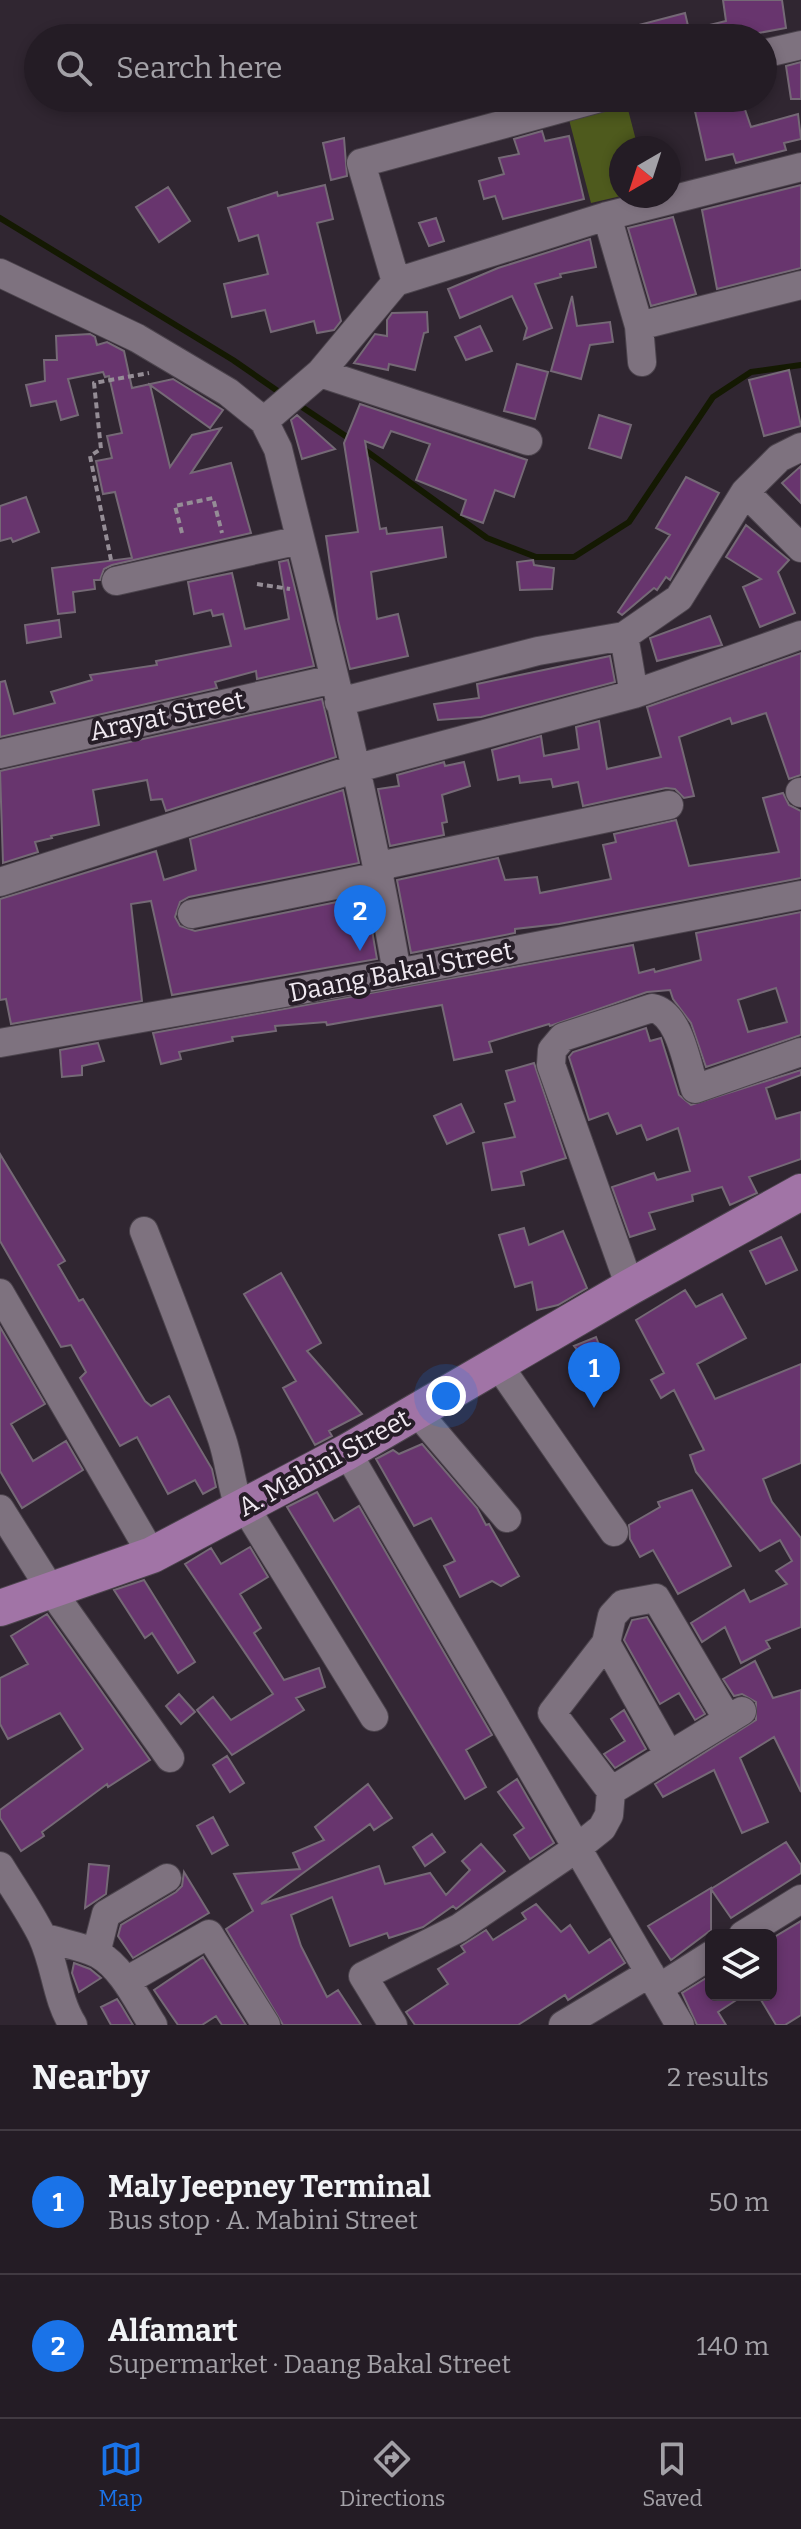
<!DOCTYPE html>
<meta charset="utf-8">
<style>
body{margin:0;font-family:Bitter,serif;background:#302932;color:#f1f3f6}
.controls{position:absolute;right:24px;bottom:24px;display:grid;overflow:hidden;border-radius:12px;box-shadow:0 4px 12px #0003}
.controls button{width:72px;height:72px;display:grid;place-items:center;padding:0;border:0;border-bottom:2px solid #413a42;background:#241c25;color:#f1f3f6;font:40px sans-serif}
.compass{position:absolute;left:609px;top:136px;width:72px;height:72px;border-radius:50%;background:#241c25;box-shadow:0 4px 12px #0003;rotate:219deg}
.you{position:absolute;left:446px;top:1396px;width:28px;height:28px;margin:-20px;border:6px solid #fff;border-radius:50%;background:#1a73e8;box-shadow:0 0 0 12px #1a73e833}
.badge{display:grid;place-items:center;width:52px;height:52px;border-radius:50%;background:#1a73e8;color:#fff;font-size:26px;font-weight:700}
.pin{position:absolute;translate:-50% -66px;filter:drop-shadow(0 2px 4px #0008)}
.pin::after{content:'';position:absolute;top:42px;width:28px;height:24px;background:inherit;clip-path:polygon(0 0,100% 0,50% 100%)}
.list{margin:0;padding:0;list-style:none}
h2{display:flex;justify-content:space-between;align-items:center;height:104px;margin:0;padding:0 32px;font-size:34px}
h2 small{font-size:26px;font-weight:400;color:#a3a1a7}
.list li{display:grid;grid-template-columns:52px 1fr auto;gap:24px;align-items:center;box-sizing:border-box;height:144px;padding:0 32px;border-top:2px solid #413a42}
.list b{display:block;font-size:30px;white-space:nowrap}
.list p{margin:0;font-size:26px;white-space:nowrap;color:#a3a1a7}
.list em{font-size:26px;font-style:normal;color:#a3a1a7}
.icon{flex:none;width:44px;height:44px;fill:none;stroke:currentColor;stroke-width:2;stroke-linecap:round;stroke-linejoin:round}
.map{position:relative;flex:none;width:801px;height:2025px;overflow:hidden}
.search{position:absolute;background:#241c25;box-shadow:0 4px 12px #0003;left:24px;right:24px;top:24px;height:88px;display:flex;align-items:center;gap:20px;box-sizing:border-box;padding:0 28px;border-radius:44px;color:#a3a1a7;font-size:30px}
.sheet{height:392px;background:#241c25}
nav{display:flex;justify-content:space-around;align-items:center;box-sizing:border-box;height:112px;border-top:2px solid #413a42;background:#241c25;font-size:22px;color:#a3a1a7}
nav a{display:grid;justify-items:center;gap:4px}
nav .on{color:#1a73e8}
.map>svg:first-child{display:block}
</style>
<div class="map">
<svg width="801" height="2025" viewBox="0 0 801 2025">
<rect width="100%" height="100%" fill="#302631"/>
<path fill="#4e5a1d" d="M625,98l13,50h-17v48l-30,7 -24,-91z"/>
<g fill="none" stroke-linecap="round" stroke-linejoin="round">
<path stroke="#141902" stroke-width="6" d="M0,218l233,142 49,34
M296,403l57,38
M362,448l125,90 49,19h38l55,-35 84,-125 38,-25 50,-7"/>
</g>
<path fill="#68356e" stroke="#756976" stroke-width="2" fill-rule="evenodd" d="M723,0h59l4,28 -55,10h-119v-6l73,-19 4,17 37,-9z
M801,62v37h-10l-5,-33z
M692,98h49l10,29 47,-13 3,25 -17,4 2,7 -50,13 -3,-9 -27,6z
M542,131l3,10 24,-5 15,63 -81,20 -8,-23 -11,3 -5,-18 25,-7 -5,-16 20,-4 -5,-15z
M344,138l3,38 -16,4 -8,-37z
M325,185l8,34 -16,4 24,98 -7,9 -17,3 -3,-12 -43,11 -6,-22 -33,7 -8,-33 44,-10 -10,-39 -19,6 -11,-33 49,-16 1,4z
M801,185v83l-84,21 -15,-79z
M168,187l22,34 -31,21 -23,-35z
M673,217l23,77 -45,12 -23,-78z
M436,218l8,23 -15,5 -10,-23z
M590,239l6,28 -36,7 1,3 -26,7 17,44 -28,11 3,-11 -15,-32 -52,22 -12,-29 50,-21z
M572,296l5,30 33,-4 3,20 -23,3 -9,34 -30,-8z
M427,312l1,20 -4,1 -9,37 -26,-6 -1,6 -34,-7 21,-29 12,2v-16l5,-7z
M480,326l12,25 -26,9 -11,-23z
M90,334l5,3 2,8 10,-3 17,9 8,37 41,-9 50,31 -13,18 -60,-43 20,82 22,-32 29,-7 -30,45 40,-10 20,70 -139,32 -8,4 -4,11h-6l1,9 -22,3 2,20 -17,2 -6,-46 80,-10 -17,-66 -12,2 -7,-33 16,-3 -5,-22 15,-3 -13,-57 -4,1 -2,-5 -35,7 10,36 -17,5 -5,-19 -25,5 -5,-21 19,-4 -1,-21h13l-1,-24z
M517,364l31,8 -13,47 -31,-8z
M789,370l12,56 -37,10 -15,-56z
M360,404l167,56 -13,37 -19,-7 -12,33 -22,-8 5,-15 -50,-20 14,-36 -39,-13 -8,17 -18,-7 15,88 6,-1 1,6 55,-7 4,30 -75,15 6,47 21,-5 10,42 -58,13 -12,-49 -12,-84 32,-4 -14,-89z
M297,415l38,34 -33,10 -11,-39z
M599,415l32,10 -10,33 -32,-10z
M801,466v37l-19,-20z
M686,477l33,16 -49,87 -4,-3 -9,13 -3,-2 -32,27 -4,-3 52,-77 -14,-7z
M26,497l13,35 -26,10 -2,-4 -11,3v-35z
M746,525l43,35 -11,12 17,41 -35,14 -17,-40 18,-8 -35,-22z
M288,560l26,106 -57,13 -1,-8 -41,11 2,6 -217,49v-55l5,-1 9,33 41,-11 -4,-11 41,-12 -2,-5 67,-10 -1,-4 75,-15 -8,-32 -10,2 -2,-6 -17,4 -6,-32 44,-9 13,56 44,-10 -10,-57z
M533,560l1,5 20,3 -2,21 -32,1 -3,-28z
M710,616l12,29 -65,16 -7,-23z
M59,620l2,17 -34,6 -2,-18z
M801,653v122l-12,4 -23,-66 -34,11 -2,-6 -51,19 15,59 -10,2 -9,-9 -9,-1 -83,18 -5,-24 -25,5 -2,-8 -31,4 -1,-7 -21,4 -6,-30 49,-14 3,20 35,-7 -3,-22 23,-6 8,48 54,-12 -14,-50z
M610,656l5,26 -134,35 -43,3 -4,-16 45,-6 -2,-14z
M322,699l14,58 -170,54 -4,-12 -11,1 -4,-20 -54,10 6,35 -48,11 1,2 -17,4 3,10 -35,11 -3,-92z
M444,762l1,4 19,-4 6,24 -28,9 5,27 -5,1 2,12 -54,11 -12,-57 21,-3 -2,-11z
M343,790l16,73 -170,34 -9,5 -5,15 5,9 15,5 171,-35 11,63 -205,36 -21,-94 -20,3 11,97 -131,23 -5,-25 -6,1v-101l156,-48 8,29 32,-10 -6,-31z
M783,793l6,12 12,6v67l-242,46 -44,5v4l-104,20 -14,-73 101,-22 7,22 32,-3 3,16 71,-14 -8,-34 13,-3 -2,-8 62,-14 13,46 90,-14 -16,-54z
M801,912v123l-95,32 -15,-44 -18,-24 -3,-9 -23,2 -97,34 -1,-2 -60,18 3,10 -38,8 -12,-55 -115,20 -1,-3 -51,4 1,5 -44,6 1,4 -54,11 2,7 -20,5 -8,-31 480,-88 6,28 15,-4 1,3 46,-12 -5,-27zM776,988l11,34 -39,10 -10,-32z
M646,1028l4,13 11,-3 18,57 12,10 110,-35v5l-35,13 10,31 25,-7v47l-52,18 8,16 -27,12 -8,-18 -30,8 1,6 -44,12 6,16 -25,8 -18,-50 42,-14 3,7 33,-9 -9,-33 -3,-10 -31,12 -6,-15 -24,9 -9,-21 -19,7 -20,-63 4,-5z
M98,1043l6,18 -22,5v9l-20,2 -2,-27z
M534,1063l32,95 -45,14 3,13 -32,5 -9,-47 32,-6 -10,-33 10,-3 -9,-30z
M461,1104l13,28 -27,12 -13,-28z
M0,1154l65,107 -7,4 21,36 4,-2 62,102 6,5 18,-10 43,73 4,18 -13,7 -8,-14 -27,14 -31,-57 -17,9 -40,-68 6,-6 -15,-27 -10,2 -61,-106z
M524,1228l5,17 34,-14 24,57 -29,17 -21,5 -5,-28 -17,5 -16,-52z
M781,1237l16,33 -31,14 -16,-33z
M281,1273l40,70 -14,8 55,63 -33,17 3,5 -17,9 -32,-57 13,-7 -52,-87z
M685,1290l11,17 26,-13 24,44 -49,26 18,35 86,-35v99l-38,16 9,23 29,36v89l-35,14 4,7 -29,15 -16,-36 -23,15 -11,-19 53,-33 6,12 37,-18 -11,-13 16,-10 -12,-21 -20,11 -64,-79 -6,-17 14,-5 -30,-60 -13,8 -10,-18 13,-7 -28,-53z
M0,1327l45,77 -34,20 22,37 33,-20 17,29 -61,38 -22,-37z
M596,1337l13,33 6,5 -18,22 -26,-21 14,-17 -11,-13z
M422,1444l55,64 9,17 3,-1 30,52 -18,10 -9,-5 -32,16 -16,-31 11,-5 -24,-43 -17,8 -38,-67 17,-9 6,4z
M692,1490l39,76 -53,28 -25,-44 -13,7 -10,-18 -1,-14 31,-18 -2,-5z
M317,1492l17,29 25,-15 133,229 -26,15 20,37 -21,12 -178,-292z
M250,1547l18,30 -28,17 21,34 -7,5 30,47 35,-12 6,19 -29,11 8,12 -72,45 -35,-45 16,-13 18,23 42,-26 -88,-130 26,-16 10,16z
M144,1580l51,82 -17,11 -26,-40 -7,5 -31,-48z
M47,1614l103,146 -42,27 -1,-3 -65,48 2,4 -23,15 -21,-33v-8l83,-61 -23,-36 -52,26 -8,-15v-46l28,-14 -17,-28z
M647,1617l58,97 -10,6 -16,-27 -19,11 -36,-64 8,-20z
M755,1661l18,37 28,-8v102l-27,-55 -34,21 28,64 -26,11 -28,-63 -51,27 -8,-13 101,-64v-18l-14,-8 -8,2 -11,-17z
M179,1694l16,18 -14,12 -15,-18z
M624,1710l22,39 -31,19 -11,-14 21,-13 -14,-22z
M227,1756l17,27 -14,9 -17,-27z
M517,1779l37,64 -24,16 -16,-24 10,-7 -26,-36z
M368,1784l24,34 -18,12 -4,-6 -109,80 118,-38 6,18 45,-11 16,22 24,-25 -8,-9 19,-17 24,27 -49,38 -3,-3 -30,21 -34,11 -2,-5 -37,13 -18,-49 -41,18 10,31 26,51 11,-7 23,35h-78l-57,-96 27,-18 -19,-37 66,-5 -7,-16 31,-13 -9,-13z
M213,1817l15,28 -16,9 -15,-28z
M432,1834l13,18 -20,14 -12,-19z
M786,1842l15,23v8l-70,45 -20,-29z
M89,1864l20,2 -3,28 -21,14z
M184,1872l25,41 -76,45 -15,-22 3,-11 55,-33 6,-6z
M711,1888v42l-40,30 -23,-34z
M536,1904l25,28 9,-7 19,28 21,-14 15,24 -57,37 -3,-5 -47,30h-103l-9,-13 42,-28 -10,-15 27,-17 -4,-6 25,-16 7,10 33,-21 -4,-6z
M801,1921v94l-16,10h-9l-18,-30h13v-56z
M203,1957l43,68h-24l-6,-9 -14,9h-24l-24,-35z
M74,1963l16,6 11,9 -22,14 -7,-19z
M711,1975v20h33l-26,17 8,13h-29l-15,-32z
M117,1999l4,6 12,20h-22l-10,-18z"/>
<g fill="none" stroke-linecap="round" stroke-linejoin="round">
<g stroke="#4c444d" stroke-width="30">
<path id="minor" d="M763,54l38,-9
M607,216l32,110 3,36
M0,273l137,65 91,54 36,29 14,28c43,174 89,348 119,524
M396,282l-35,-119 239,-65
M639,326l162,-41
M320,373l208,68
M264,421l56,-48 76,-91 211,-66 194,-49
M745,492l56,56
M116,581l184,-41
M624,636l10,58
M339,702l199,-51 86,-15 55,-38 66,-106 34,-34 22,-11
M0,754l334,-75
M800,792l1,1
M379,866l290,-61
M0,882l354,-113 280,-75 167,-59
M192,914l188,-38
M0,1043l397,-70 404,-78
M144,1231c27,69 54,138 78,208 8,24 9,47 18,71
M630,1287l-79,-222 1,-15 11,-13 89,-29c28,5 35,58 43,81l106,-37
M0,1293l152,262
M497,1363l117,169
M417,1412l90,106
M347,1452l333,573
M245,1507l129,210
M0,1509l51,81 119,168
M606,1643l63,112
M611,1791l-59,-78 54,-70 6,-27 11,-12 33,-6 72,122
M0,1866c14,23 30,46 42,70 14,30 14,62 31,89
M743,1935l58,-36
M43,1937c17,6 39,9 55,17 25,14 40,48 55,71
M96,1953l10,-39 61,-36
M126,1981l83,-47 57,91
M659,1988l52,-33
M393,2025l-30,-49 96,-48 118,-80 25,-20 7,-13 2,-24 131,-80
M563,2025l87,-52"/>
</g>
<g stroke="#4c444d" stroke-width="38">
<path id="major" d="M0,1608l152,-53 195,-103 283,-165 171,-95"/>
</g>
<path stroke="#958d96" stroke-width="4" stroke-dasharray="6 4" stroke-linecap="butt" d="M182,533l-7,-27 38,-8 9,35
M111,560l-21,-104 11,-7 -7,-66 55,-10
M257,584l33,5"/>
<use href="#minor" stroke="#7e727f" stroke-width="28"/>
<use href="#major" stroke="#a174a6" stroke-width="36"/>
</g>
<g text-anchor="middle" dominant-baseline="central" stroke-width="8" stroke-linejoin="round" paint-order="stroke">
<g font-size="26" fill="#f1eaf2" stroke="#261d27">
<text transform="translate(167 716) rotate(-12)">Arayat Street</text>
<text transform="translate(401 972) rotate(-11)">Daang Bakal Street</text>
<text transform="translate(324 1463) rotate(-29)">A. Mabini Street</text>
</g>
</g>
</svg>
<div class="controls">
<button><svg class="icon" aria-label="layers" viewBox="0 0 24 24"><path d="M12 4l9 5-9 5-9-5zM3 14l9 5 9-5"/></svg></button>
</div>
<svg class="compass" viewBox="-18 -18 36 36"><path d="M0-13l5 13h-10z" fill="#e53935"/><path d="M0 13l5-13h-10z" fill="#a3a1a7"/></svg>
<div class="you"></div>
<div class="pin badge" style="left:594px;top:1408px">1</div>
<div class="pin badge" style="left:360px;top:951px">2</div>
<div class="search"><svg class="icon" aria-label="search" viewBox="0 0 24 24"><circle cx="10" cy="10" r="6"/><path d="M15 15l6 6"/></svg>Search here</div>
</div>
<section class="sheet">
<h2>Nearby<small>2 results</small></h2>
<ul class="list">
<li><span class="badge">1</span><div><b>Maly Jeepney Terminal</b><p>Bus stop · A. Mabini Street</p></div><em>50 m</em></li>
<li><span class="badge">2</span><div><b>Alfamart</b><p>Supermarket · Daang Bakal Street</p></div><em>140 m</em></li>
</ul>
</section>
<nav>
<a class="on"><svg class="icon" aria-label="map" viewBox="0 0 24 24"><path d="M3 6l6-2 6 2 6-2v14l-6 2-6-2-6 2zM9 4v14M15 6v14"/></svg>Map</a>
<a><svg class="icon" aria-label="directions" viewBox="0 0 24 24"><path d="M12 3l9 9-9 9-9-9zM9 14v-3h6M13 9l2 2-2 2"/></svg>Directions</a>
<a><svg class="icon" aria-label="saved" viewBox="0 0 24 24"><path d="M7 4h10v16l-5-4-5 4z"/></svg>Saved</a>
</nav>
